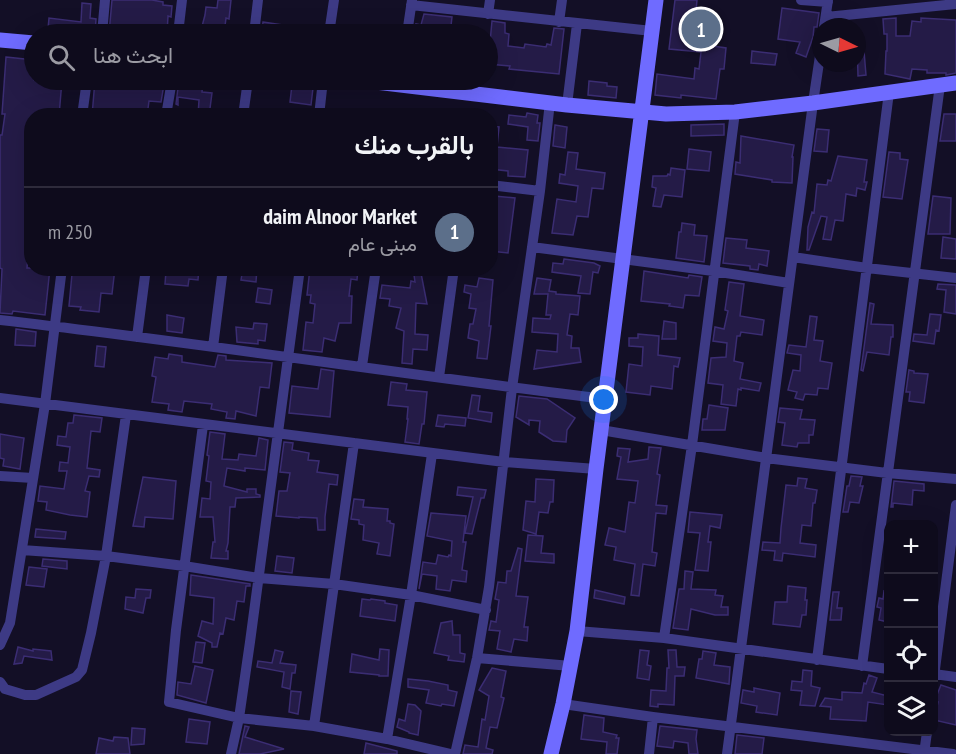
<!DOCTYPE html>
<html lang="ar">
<meta charset="utf-8">
<style>
body{margin:0;font-family:"PT Sans Narrow",Vazirmatn,sans-serif;background:#171425;color:#f1f3f6;direction:rtl}
.controls{position:absolute;right:18px;bottom:18px;display:grid;overflow:hidden;border-radius:12px;box-shadow:0 6px 24px #0002}
.controls button{width:54px;height:54px;display:grid;place-items:center;padding:0;border:0;border-bottom:2px solid #2e2b3b;background:#0e0b1c;color:#f1f3f6;font:30px sans-serif}
.compass{position:absolute;left:812px;top:18px;width:54px;height:54px;border-radius:50%;background:#0e0b1c;box-shadow:0 6px 24px #0002;rotate:95deg}
.you{position:absolute;left:604px;top:400px;width:21px;height:21px;margin:-15px;border:4px solid #fff;border-radius:50%;background:#1a73e8;box-shadow:0 0 0 9px #1a73e833}
.badge{display:grid;place-items:center;width:39px;height:39px;border-radius:50%;background:#00e5ff;color:#fff;font-size:20px;font-weight:700}
.pin{position:absolute;translate:-50% -50%;border:3px solid #fff;box-shadow:0 2px 6px #0006}
.list{margin:0;padding:0;list-style:none}
h2{display:flex;justify-content:space-between;align-items:center;height:78px;margin:0;padding:0 24px;font-size:26px}
h2 small{font-size:20px;font-weight:400;color:#9b9ba3}
.list li{display:grid;grid-template-columns:39px 1fr auto;gap:18px;align-items:center;box-sizing:border-box;height:90px;padding:0 24px;border-top:2px solid #2e2b3b}
.list b{display:block;font-size:22px;white-space:nowrap}
.list p{margin:0;font-size:20px;white-space:nowrap;color:#9b9ba3}
.list em{font-size:20px;font-style:normal;color:#9b9ba3}
.icon{flex:none;width:33px;height:33px;fill:none;stroke:currentColor;stroke-width:2;stroke-linecap:round;stroke-linejoin:round}
.map{position:relative;flex:none;width:956px;height:754px;overflow:hidden;direction:ltr}
.search{position:absolute;background:#0e0b1c;box-shadow:0 6px 24px #0002;left:24px;top:24px;width:474px;height:66px;display:flex;align-items:center;gap:15px;box-sizing:border-box;padding:0 21px;border-radius:33px;color:#9b9ba3;font-size:22px}
.panel{position:absolute;background:#0e0b1c;box-shadow:0 6px 24px #0002;left:24px;top:108px;width:474px;height:168px;border-radius:24px;direction:rtl}
.map>svg:first-child{display:block}
</style>
<div class="map">
<svg width="956" height="754" viewBox="0 0 956 754">
<rect width="100%" height="100%" fill="#130f26"/>
<path fill="#241b47" stroke="#3b2d73" stroke-width="1.5" d="M112,0h40l11,2v3l9,1 -1,11 -3,-1 -1,18h-58z
M218,0h13l-2,19 -3,-1 -2,16h-24l5,-19 1,-8 11,1z
M675,0h22l-4,43 33,5 -2,21h-4l-4,30 -35,-4v3l-26,-3 2,-21 37,5 1,-11 4,1 2,-17 -32,-3z
M82,3l9,1 -1,14 6,1 -1,15h-26l-11,-1 1,-3 -11,-1 1,-11 32,4z
M782,8l37,5 -2,14h-3l-1,10 -7,20 -10,-4 4,-11 -22,-3z
M424,14l28,3 -2,17 -15,-2v2h-20l1,-10 5,1z
M896,18v18h14l2,-15 9,1v-4l35,2v53l-10,2v-2h-19v-3l-15,-1 -2,10 -25,-5 1,-23h1v-17h-3l-1,-15z
M492,21l13,2v10l4,1 -1,12 16,2 1,-4 21,3 1,-3 4,1 3,-17 10,1 -5,45 -50,-5 1,-3 -22,-2v-12l1,1z
M263,22l46,7v5h-37v-2l-10,-1z
M857,39h6l3,36 -8,1z
M752,51l25,3 -2,11 -24,-2z
M6,57l28,3v20h28l-3,36h-27v84l-4,31h2l-3,37h23l-5,47 -32,-4 -1,3 -12,-1 2,-44 -2,-1v-133h2l3,-21h-3z
M95,80h59v2l10,2 -3,18 -12,-1 -2,15h-55z
M179,80h24l-1,12 10,1 -3,23h-11l1,-16 -21,-3v8l-2,-1z
M589,81l18,2v3l10,1 -1,11 -28,-3z
M292,85l21,3 -2,17 -21,-3z
M527,113l11,2 -1,8h3l-2,18 -11,-1 1,-13 -20,-3 1,-9 17,2z
M944,114h12v27h-16z
M724,124v11l-33,1v-11z
M555,125l12,2 -2,21 -12,-2z
M490,126l9,1 -2,20 31,3 -3,27 -17,-1v-5l-18,-2z
M817,129l12,1 -2,22 -13,-1z
M741,136l53,9 -2,12h1l-1,26 -20,-1v-2l-37,-6 1,-12 4,1z
M689,149l22,3 -2,19 -22,-2z
M568,152l10,1 -2,16 29,4 -2,16 -11,-1 -4,29 -11,-1 -4,19 -21,-2 5,-34 19,3 2,-16 -19,-3 1,-9 5,1z
M889,152l11,1v6l8,1 -6,39 -19,-2z
M838,156l29,4 -3,22h3l-2,8 -8,-2 -1,8 -10,-2 -3,27 -8,-1 -4,20 -8,-1 4,-22 -6,-1 -12,34h-2l1,-23 4,-15 2,1 3,-29 10,1 1,-5 3,1z
M671,168l14,2 -3,27 -18,-2 -3,12 -8,-1 3,-18 -4,-1 1,-11h14l1,-2 2,1z
M494,196l21,2 -7,55 -18,-2v-25z
M933,196l18,2 -1,36h-22z
M682,223l13,2 -1,10 13,1 -3,26 -28,-4 3,-26h2z
M943,237l13,2v20l-15,-1z
M726,238l21,2 -1,8 23,3 -2,15 -8,-2 -1,6 -8,-1v-3l-27,-3z
M564,259l30,4 6,3 -2,7 -5,-1 -3,22 -12,-1 3,-17 -29,-4 1,-9 10,1z
M81,268h34l-3,26 -11,-1 -2,19 -19,-2 1,-3 -12,-1 3,-32 8,1z
M181,268h18l-1,12 -9,-1 -1,7 -23,-2 1,-13 15,2z
M243,268h14l-1,14 -15,-2z
M310,268h48l-1,12 -6,-1 -2,17h3l-1,27h-12l-4,18 -11,-3 -2,14 -19,-2 3,-28 7,1 2,-19 -5,-1 1,-8h-4z
M413,268h7l7,36 -11,-1 -1,31 13,1 -1,15 -14,-1 -1,15 -10,-1 2,-32 -8,-3 5,-20 -12,-2 1,-7 -10,-1 2,-13 28,3 1,-7 4,1z
M644,271l44,7 1,-3 13,2 -3,19 -14,-1 -2,13 -14,-2 1,-2 -29,-3z
M479,278l14,2 -4,46h2l-4,33 -10,-1 2,-17 -11,-3 2,-14h3l3,-15 -7,-1 2,-14 -7,-2 1,-7 12,2z
M537,278l14,2 -2,11 7,1v2l24,2 -2,19 -8,-1 -3,21 5,1 -1,12h8l2,14 -47,7 3,-19 20,2 1,-18 -26,-2 1,-14 17,1 1,-4h-5l2,-21h-14z
M729,282l15,2 -4,32 24,4 -2,15 -21,-3 -1,4h-3l-3,25 9,2 -3,16 21,4 -2,8 -18,-3v2l-3,-1 -2,17 -15,-2 2,-19 -15,-2 3,-25 15,-1 1,-14 -14,-2 2,-14 9,2 4,-18 -3,-1z
M938,284l18,1v29l-12,-2 2,-22 -9,-1z
M258,288l14,2 -2,14 -14,-2z
M870,303l4,1 -3,20 22,1v12h-2l-2,18 -22,-3 -4,19 -2,-1z
M930,314l11,1 -2,16 -3,-1 -2,14 -21,-3 1,-7 13,1z
M167,315l17,3 -2,15 -15,-2z
M810,316l7,1 -3,23 9,1 -3,20 12,2 -4,26 -10,-1 -1,7 -12,-1 -2,6 -8,-2 2,-6 -9,-2 5,-20 7,1 1,-16 -14,-2 2,-8 17,2z
M664,321l12,2v16h-14z
M254,323l13,1 -2,17 -7,-1v4l-21,-2 -1,-15 17,2z
M16,329l20,3 -1,14 -20,-1z
M638,334l21,2 -1,19 22,3 -2,9 -4,-1 -2,23 -21,-3 -1,9 -24,-3 3,-28 13,2 1,-19 -14,-1v-8h9z
M97,346l9,1 -2,20 -9,-1z
M169,354l13,2v6l33,5 3,-12 8,1v4l46,3 -3,25 -9,-1 -4,29 -20,-5 -1,8 -9,-1 1,-6 -16,-3 1,-5 -28,-3 -2,11 -14,-2 1,-6 -17,-2 4,-25 -4,-1 3,-19 13,2z
M321,369l13,2 -4,46 -41,-4 3,-27 26,3z
M909,370l5,1v2l14,1 -4,29 -15,-2 1,-9h-4z
M391,382l16,2 -1,6 21,2 -3,32h-2l-3,20 -14,-2 3,-23h-1l1,-12 -20,-2z
M472,395l8,1 -2,15 14,2 -1,9 -23,-4z
M519,396l28,3 28,19 -8,12 -1,12 -13,-1 -14,-9 1,-11 -11,-1v5l-13,-8z
M709,405l19,3 -3,22h-23l1,-11h4z
M780,408l22,2 -2,9 15,1 -2,15h-4v8h-11l-1,4 -15,-2 3,-22 -7,-1z
M74,415l28,3 -2,14 -9,-1 -4,37 13,2 -1,7 -10,-1 -4,15 5,1 -3,25 -17,-2 -24,-5 1,-8 -9,-1 2,-15 24,3 3,-18h-8l1,-9 8,1 2,-16 -13,-2 1,-9 8,1 2,-14h5z
M438,415l28,3 -1,8 -20,-2 -1,3 -8,-1z
M210,432l15,2 -3,25 16,1 1,-6 17,2 3,-18 9,2 -3,30 -20,-2v3l-18,-3 -3,18 23,6v-3h9v5l4,1v2l-24,1 -1,9h-5l-2,36 -2,8h2v8l-17,-1 2,-16h2l-2,-25h-13l2,-19 8,1 1,-17 -5,-1 3,-25 -2,-1z
M0,434l24,4 -4,31 -17,-3 1,-7 -4,-1z
M284,442l9,1 -1,7 17,3 -1,7 11,1 -2,11 21,3 -1,10 -8,-1 -4,33v13h-7l-1,-12 -18,-1v1l-23,-2 3,-25h8l3,-18 -10,-1z
M649,447l12,1 -4,26 3,1 -4,30 11,1 -1,8 -10,-1 -4,39 5,1 -2,13 -12,-2 -4,32 -8,-1 4,-31 -21,-4 2,-13 -11,-2 4,-17 16,4 4,-30 6,1 3,-22 -21,-2 4,-22 -4,-1 1,-8 12,1 -2,13 20,-3z
M851,476l11,1 -2,9h3l-4,17 -9,-1 -2,10h-5l4,-26h2z
M143,477l33,4 -3,38 -28,-2 -1,10 -11,-1z
M798,478l9,1 -2,9 12,2 -2,13h-2l-2,23 -9,-1 -2,18 16,2 -1,12 -32,-4 -1,8 -8,-1 1,-9 -13,-1 1,-8 17,1 1,-15 5,-43 11,1z
M536,479l18,1 -1,22h-3l-2,11 -9,-1 -3,22 -13,-4 3,-29 9,1z
M894,481l30,3v7l-11,-1 -1,15 -19,-2v4h-2z
M458,487l28,3 -2,8h-3l-9,36 -7,-1 8,-36 -16,-2z
M354,499l10,1 -1,7 25,2 -1,12h3v2l4,1 -4,32 -13,-2 2,-11 -16,-3 1,-15 -5,-1v-4l-8,-1z
M690,512l32,3 -2,13 -10,-2 -2,16h3l-3,29 -13,-1 5,-37 -12,-1z
M431,513l35,3 -3,26h3l-4,28 5,1 -1,11 -14,-2 -2,11 -14,-2 1,-13 -15,-2 -3,15 4,-27 13,2 2,-9 10,2 1,-2 2,1 1,-15 -25,-5z
M36,529l30,3 -1,7 -30,-2z
M528,535l15,1 -2,17 13,1v9l-29,-2z
M518,548l4,1 -6,47 12,1 -4,30h4l-1,14 -13,-2 -3,13 -14,-3 3,-18 -11,-1 2,-9 5,1 3,-22 -4,-1 3,-17 8,1 1,-12h4z
M277,556l17,2 -2,15 -17,-2z
M43,559l24,2v8l-25,-3z
M29,567l18,2 -3,18 -18,-2z
M685,571l8,1 -2,17 25,1 -1,5 8,1 -2,11h7v8h-13l-24,-6 -3,21 -15,-2 6,-39h5z
M191,575l59,9v2h-4l-2,16 -7,-1 -3,19 -8,-2 -3,16 -3,-1 -3,14h-5v-4l-14,-7 4,-15 11,3 1,-26 -24,-3z
M788,586l18,2 -1,12h2l-1,15h-4l-2,12 -27,-3 2,-22h12z
M136,589l15,1 -1,8h-4l-3,15 -18,-4 1,-12 9,1z
M595,590l30,7 -1,7 -30,-6z
M884,591l4,1v30l-9,-2 2,-12 -4,-1 2,-9 4,1z
M833,592h6l-2,16h5l-1,12h-11z
M362,599l8,1 1,-1 14,2v2l12,2 -2,16 -35,-5z
M452,621l1,14h7v18l5,1 -1,8 -16,-2 1,-4 -15,-3 7,-30z
M196,642l9,1 -3,20 -9,-1z
M18,647l15,4v-2l18,2 1,9 -28,-4 -2,7 -8,1z
M380,649l9,1 -1,26h-9v-1l-29,-3 2,-18 27,6z
M275,650l8,2 -3,11 16,2 -1,8h-3l-2,16 -8,-2 2,-15 -27,-5 1,-6 14,2z
M640,650l9,1 -2,14 4,1 -2,14 -12,-2z
M668,650h8l1,17h8l-1,9h-9l-1,29 -16,-1v3l-8,-1 1,-16 15,1 1,-23h2z
M703,651l13,2 -2,12 16,2 -1,17 -33,-6 3,-19h3z
M195,666l18,4 -7,33 -29,-8 1,-13 13,2z
M492,668l14,3 -5,26 3,1 -7,30 -7,-1 -4,21 7,2 -1,4h-29l2,-9 13,2 4,-28 3,1 4,-24 -10,-6z
M803,670l9,1 -1,15 9,2 -5,18 -15,-1 2,-14 -11,-1 1,-9 10,1z
M869,675l8,3 -5,14 16,4v9l-20,-3 -2,19 -36,-2 1,-12 -11,-1 5,-8 17,2v-8l20,1 2,-10 2,1z
M408,679l20,2 20,4v5l9,2 -3,14 -12,-2 -1,2 -15,-3 3,-13 -21,-3z
M941,685l15,5v35l-22,-5 4,-18h-4z
M754,688l26,5 -3,22 -21,-3 1,-6 -16,-3 2,-13 11,2z
M291,691l10,1 -3,22 -9,-2z
M408,704l7,1 6,6 -3,24 -9,-2v-1l-12,-5 2,-8 6,2z
M584,715l20,3 -1,14 14,3 -1,3h3l-2,16h-11l1,-12 -26,-3z
M189,719l21,3 -3,22 -21,-2z
M245,726l4,1 -4,10 39,12 -24,5h-21z
M660,726l37,4 -1,9 2,15h-9l-1,-11 -14,-2 -1,7 -16,-2z
M132,728l13,1 -1,15 -13,1z
M737,735l27,3 -2,16h-27z
M114,737l14,1 2,16h-34l3,-16 14,3z
M366,743l31,8v3h-33z"/>
<g fill="none" stroke-linecap="round" stroke-linejoin="round">
<path stroke="#3d3a85" stroke-width="10" d="M801,0l27,2
M411,5l241,26
M488,14l2,-14
M826,17l130,-13
M559,22l3,-22
M824,27l4,-27
M102,34l3,-34
M178,34l4,-34
M254,34l4,-34
M329,34l5,-34
M407,34l5,-34
M567,105l10,-81
M82,116l5,-36
M166,116l6,-36
M243,116l5,-36
M319,116l4,-36
M490,185l50,6
M532,247l181,24 76,12
M793,257l74,11 89,10
M0,320c202,23 404,55 606,79
M137,337l9,-69
M213,347l10,-79
M362,366l14,-98
M439,377l15,-109
M0,398l504,64 92,7
M203,425l-27,205 -7,72 70,16 75,8 73,13 64,15
M601,430l165,28 121,15 69,6
M0,476l33,2
M22,550l84,6 78,10 75,12 75,6 77,11 75,15
M577,631l87,7 224,31
M664,638l28,-193 43,-333
M0,645l10,-22 5,-31 30,-188 17,-136
M477,658l94,8
M817,660l72,-568
M862,666l78,-581
M934,674l22,3
M934,677l22,-172
M0,682l5,7 20,6h11l40,-18 6,-7 9,-37 15,-77 20,-141
M563,704l90,13 300,37
M314,726l40,-283
M387,739l24,-144 21,-141
M231,754l8,-36 11,-76 50,-374
M455,754l22,-96 12,-71 23,-199 28,-197 10,-89
M649,754l4,-37
M727,754l86,-651 8,-54
M924,754l3,-22"/>
<path stroke="#6f6bff" stroke-width="15" d="M0,40l34,3
M359,80l208,25 99,9 69,-2 78,-9 143,-20
M551,754l12,-50 14,-73 19,-162 60,-469"/>
</g>
</svg>
<div class="controls">
<button>+</button>
<button>−</button>
<button><svg class="icon" aria-label="locate" viewBox="0 0 24 24"><circle cx="12" cy="12" r="6"/><path d="M12 2v4M12 18v4M2 12h4M18 12h4"/></svg></button>
<button><svg class="icon" aria-label="layers" viewBox="0 0 24 24"><path d="M12 4l9 5-9 5-9-5zM3 14l9 5 9-5"/></svg></button>
</div>
<svg class="compass" viewBox="-18 -18 36 36"><path d="M0-13l5 13h-10z" fill="#e53935"/><path d="M0 13l5-13h-10z" fill="#9b9ba3"/></svg>
<div class="you"></div>
<div class="pin badge" style="left:701px;top:29px;background:#5c6f8a">1</div>
<div class="search"><svg class="icon" aria-label="search" viewBox="0 0 24 24"><circle cx="10" cy="10" r="6"/><path d="M15 15l6 6"/></svg>ابحث هنا</div>
<section class="panel">
<h2>بالقرب منك<small></small></h2>
<ul class="list">
<li><span class="badge" style="background:#5c6f8a">1</span><div><b>daim Alnoor Market</b><p>مبنى عام</p></div><em>250 m</em></li>
</ul>
</section>
</div>
